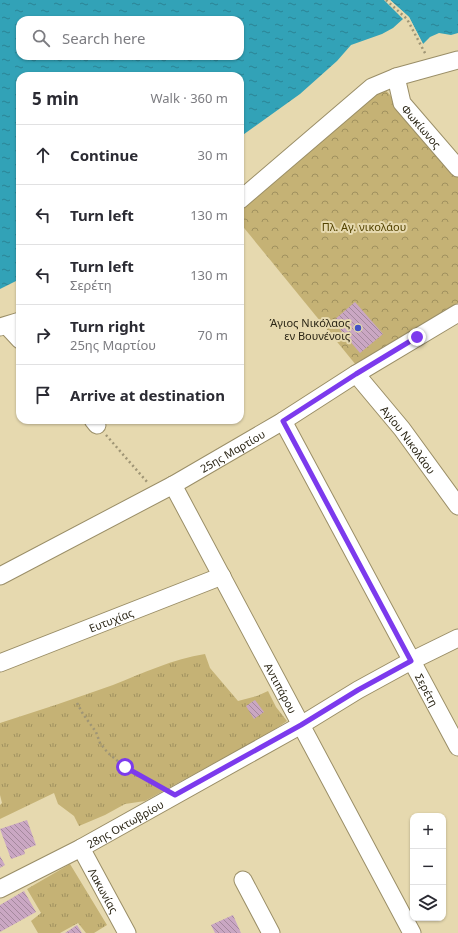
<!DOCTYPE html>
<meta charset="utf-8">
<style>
body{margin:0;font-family:"Noto Sans",sans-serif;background:#f7f7f7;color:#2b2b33}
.controls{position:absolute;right:12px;bottom:12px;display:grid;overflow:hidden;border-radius:8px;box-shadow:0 1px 3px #0004}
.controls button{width:36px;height:36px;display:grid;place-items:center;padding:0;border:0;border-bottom:1px solid #e1e1e2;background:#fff;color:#2b2b33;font:20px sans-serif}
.stop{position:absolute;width:12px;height:12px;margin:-9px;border:3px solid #7c3aed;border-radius:50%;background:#fff}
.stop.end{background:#7c3aed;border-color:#fff;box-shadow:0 1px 4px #0008}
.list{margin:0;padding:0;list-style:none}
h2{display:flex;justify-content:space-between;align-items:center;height:52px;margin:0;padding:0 16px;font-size:17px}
h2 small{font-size:13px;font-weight:400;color:#7c7c81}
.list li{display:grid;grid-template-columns:26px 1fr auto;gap:12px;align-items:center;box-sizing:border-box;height:60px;padding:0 16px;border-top:1px solid #e1e1e2}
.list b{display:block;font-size:15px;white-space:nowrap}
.list p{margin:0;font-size:13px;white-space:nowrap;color:#7c7c81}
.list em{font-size:13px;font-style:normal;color:#7c7c81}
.icon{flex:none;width:22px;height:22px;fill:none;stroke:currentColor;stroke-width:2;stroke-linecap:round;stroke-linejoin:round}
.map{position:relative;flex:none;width:458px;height:933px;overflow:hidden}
.search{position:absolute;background:#fff;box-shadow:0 1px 3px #0004;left:16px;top:16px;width:228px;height:44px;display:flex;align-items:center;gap:10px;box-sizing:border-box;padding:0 14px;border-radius:12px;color:#7c7c81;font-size:15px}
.panel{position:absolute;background:#fff;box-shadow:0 1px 3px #0004;left:16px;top:72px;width:228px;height:352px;border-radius:12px}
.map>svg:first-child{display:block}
</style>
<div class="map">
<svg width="458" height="933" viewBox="0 0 458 933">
<defs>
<pattern id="grass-tufts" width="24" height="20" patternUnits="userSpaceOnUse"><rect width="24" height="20" fill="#c5b275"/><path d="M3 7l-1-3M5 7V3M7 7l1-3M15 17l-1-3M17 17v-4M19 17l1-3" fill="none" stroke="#a0915f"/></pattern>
<pattern id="forest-crowns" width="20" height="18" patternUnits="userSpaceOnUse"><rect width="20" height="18" fill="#c5b275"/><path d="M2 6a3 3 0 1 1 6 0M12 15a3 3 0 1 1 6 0" fill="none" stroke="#a0915f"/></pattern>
<pattern id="water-ripples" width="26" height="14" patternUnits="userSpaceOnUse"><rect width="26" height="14" fill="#32a2b7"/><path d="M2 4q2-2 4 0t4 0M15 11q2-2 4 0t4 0" fill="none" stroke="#2b8494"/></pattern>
<pattern id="building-back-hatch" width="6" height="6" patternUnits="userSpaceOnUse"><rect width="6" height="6" fill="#caa7c3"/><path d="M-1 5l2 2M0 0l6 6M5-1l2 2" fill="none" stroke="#a4889d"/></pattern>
</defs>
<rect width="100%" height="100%" fill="#e6d9af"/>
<path fill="url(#grass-tufts)" d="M205,654l5,14 28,33 19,-5 11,-5 8,16 11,14 -38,26 -31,14 -73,40 -20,3 -20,11 -26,11 -5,-10 -16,-12 -4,-11 -54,26v-14l2,-2 -2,-8v-72c38,-12 76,-25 113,-38 30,-12 60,-26 92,-31z
M70,864l37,61 -13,8h-8l-8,-10 -18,10h-22l-7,-12 10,-8 -14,-24z"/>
<path fill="url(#forest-crowns)" d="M383,87l75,85v131l-102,62 -116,-142v-17z"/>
<path fill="url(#water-ripples)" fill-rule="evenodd" d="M0,0h384l19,19 -10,9 -11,6 -31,11 -14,16 -37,33 -60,43v-61h-220v203l-20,10zM20,20h220v36h-220z
M390,0h68v33l-7,2 -12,-2 -9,4 -7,7 -14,-27z"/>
<path fill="#e6d9af" d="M388,0h2l19,17 14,27 -2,1 -14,-26z"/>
<path fill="url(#building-back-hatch)" d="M355,302l28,32 -23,19 -27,-32z
M255,700l9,12 -10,7 -8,-13z
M27,820l9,25 -12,5 1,4 -14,5 -11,-30z
M0,856l5,9 -5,3z
M24,891l12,21 -36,20v-27z
M233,915l8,18h-26l-4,-8z
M77,925l5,8h-17z"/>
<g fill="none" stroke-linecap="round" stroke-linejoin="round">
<g stroke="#9a8e67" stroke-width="19">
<g id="minor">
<path id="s1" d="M396,77l6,26 56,65"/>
<path d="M240,200l132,-113 24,-10 62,-17"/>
<path d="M7,326l13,14"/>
<path d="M0,327l20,-6"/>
<path id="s2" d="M356,374l46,55 56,77"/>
<path d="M93,420l4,5"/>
<path id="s3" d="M283,421l175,326"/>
<path id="s4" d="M173,485l239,448"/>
<path id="s5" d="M0,576l173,-91 110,-64 73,-47 102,-61"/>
<path id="s6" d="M0,663l222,-87"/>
<path id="s7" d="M81,848l46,85"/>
<path d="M243,880l28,53"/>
<path id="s8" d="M0,889l81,-41 220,-123 57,-35 53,-29 47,-23"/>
</g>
</g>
<path stroke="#9f9575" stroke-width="2.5" stroke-dasharray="2 3" stroke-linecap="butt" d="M386,0l21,19 19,36
M106,435l42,48
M77,703l6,11 13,18 4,11 8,10 17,14 36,20"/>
<use href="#minor" stroke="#fff" stroke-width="17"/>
</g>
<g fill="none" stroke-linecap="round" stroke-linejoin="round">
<path stroke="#7c3aed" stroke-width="5" d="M125,767l50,28 126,-70 57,-35 53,-29 -128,-240 73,-47 61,-37"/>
</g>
<circle fill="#4551c6" stroke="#e6d9af" stroke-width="1.5" cx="358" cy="328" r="4"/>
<g text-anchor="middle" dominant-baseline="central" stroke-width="4" stroke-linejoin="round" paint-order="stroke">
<g font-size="11" fill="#2a2515" stroke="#e6d9af">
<text stroke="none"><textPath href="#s1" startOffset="57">Φωκίωνος</textPath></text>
<text stroke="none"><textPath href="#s2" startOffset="84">Αγίου Νικολάου</textPath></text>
<text stroke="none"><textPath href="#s5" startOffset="264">25ης Μαρτίου</textPath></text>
<text stroke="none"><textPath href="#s6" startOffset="119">Ευτυχίας</textPath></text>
<text stroke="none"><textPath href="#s4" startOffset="230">Αντιπάρου</textPath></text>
<text stroke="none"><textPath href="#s3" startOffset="305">Σερέτη</textPath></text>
<text stroke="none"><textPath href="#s8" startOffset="141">28ης Οκτωβρίου</textPath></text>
<text stroke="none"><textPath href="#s7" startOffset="48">Λακωνίας</textPath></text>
</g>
<g font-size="11" fill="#534301" stroke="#e6d9af">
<text x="364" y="226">Πλ. Αγ. νικολάου</text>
</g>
<g font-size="11" fill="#2a2515" stroke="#e6d9af" text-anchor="end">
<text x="350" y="322">Άγιος Νικόλαος<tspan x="350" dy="13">εν Βουνένοις</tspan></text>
</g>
</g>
</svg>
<div class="controls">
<button>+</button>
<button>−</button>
<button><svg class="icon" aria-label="layers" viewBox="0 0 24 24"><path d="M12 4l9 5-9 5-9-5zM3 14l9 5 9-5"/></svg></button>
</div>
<div class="stop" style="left:125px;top:767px"></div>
<div class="stop end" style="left:417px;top:337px"></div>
<div class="search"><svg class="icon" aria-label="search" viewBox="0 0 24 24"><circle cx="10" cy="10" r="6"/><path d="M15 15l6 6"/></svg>Search here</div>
<section class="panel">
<h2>5 min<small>Walk · 360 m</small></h2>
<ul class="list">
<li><svg class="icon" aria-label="ahead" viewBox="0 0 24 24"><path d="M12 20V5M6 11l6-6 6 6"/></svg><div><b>Continue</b></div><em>30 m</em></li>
<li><svg class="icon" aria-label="left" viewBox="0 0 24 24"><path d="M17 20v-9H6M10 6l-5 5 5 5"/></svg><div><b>Turn left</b></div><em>130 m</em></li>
<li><svg class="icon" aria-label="left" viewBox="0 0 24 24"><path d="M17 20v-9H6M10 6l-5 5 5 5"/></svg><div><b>Turn left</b><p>Σερέτη</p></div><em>130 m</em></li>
<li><svg class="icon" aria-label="right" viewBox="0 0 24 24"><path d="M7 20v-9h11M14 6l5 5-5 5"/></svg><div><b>Turn right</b><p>25ης Μαρτίου</p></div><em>70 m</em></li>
<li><svg class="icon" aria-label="arrive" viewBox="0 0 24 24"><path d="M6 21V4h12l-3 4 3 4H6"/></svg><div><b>Arrive at destination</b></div></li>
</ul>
</section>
</div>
